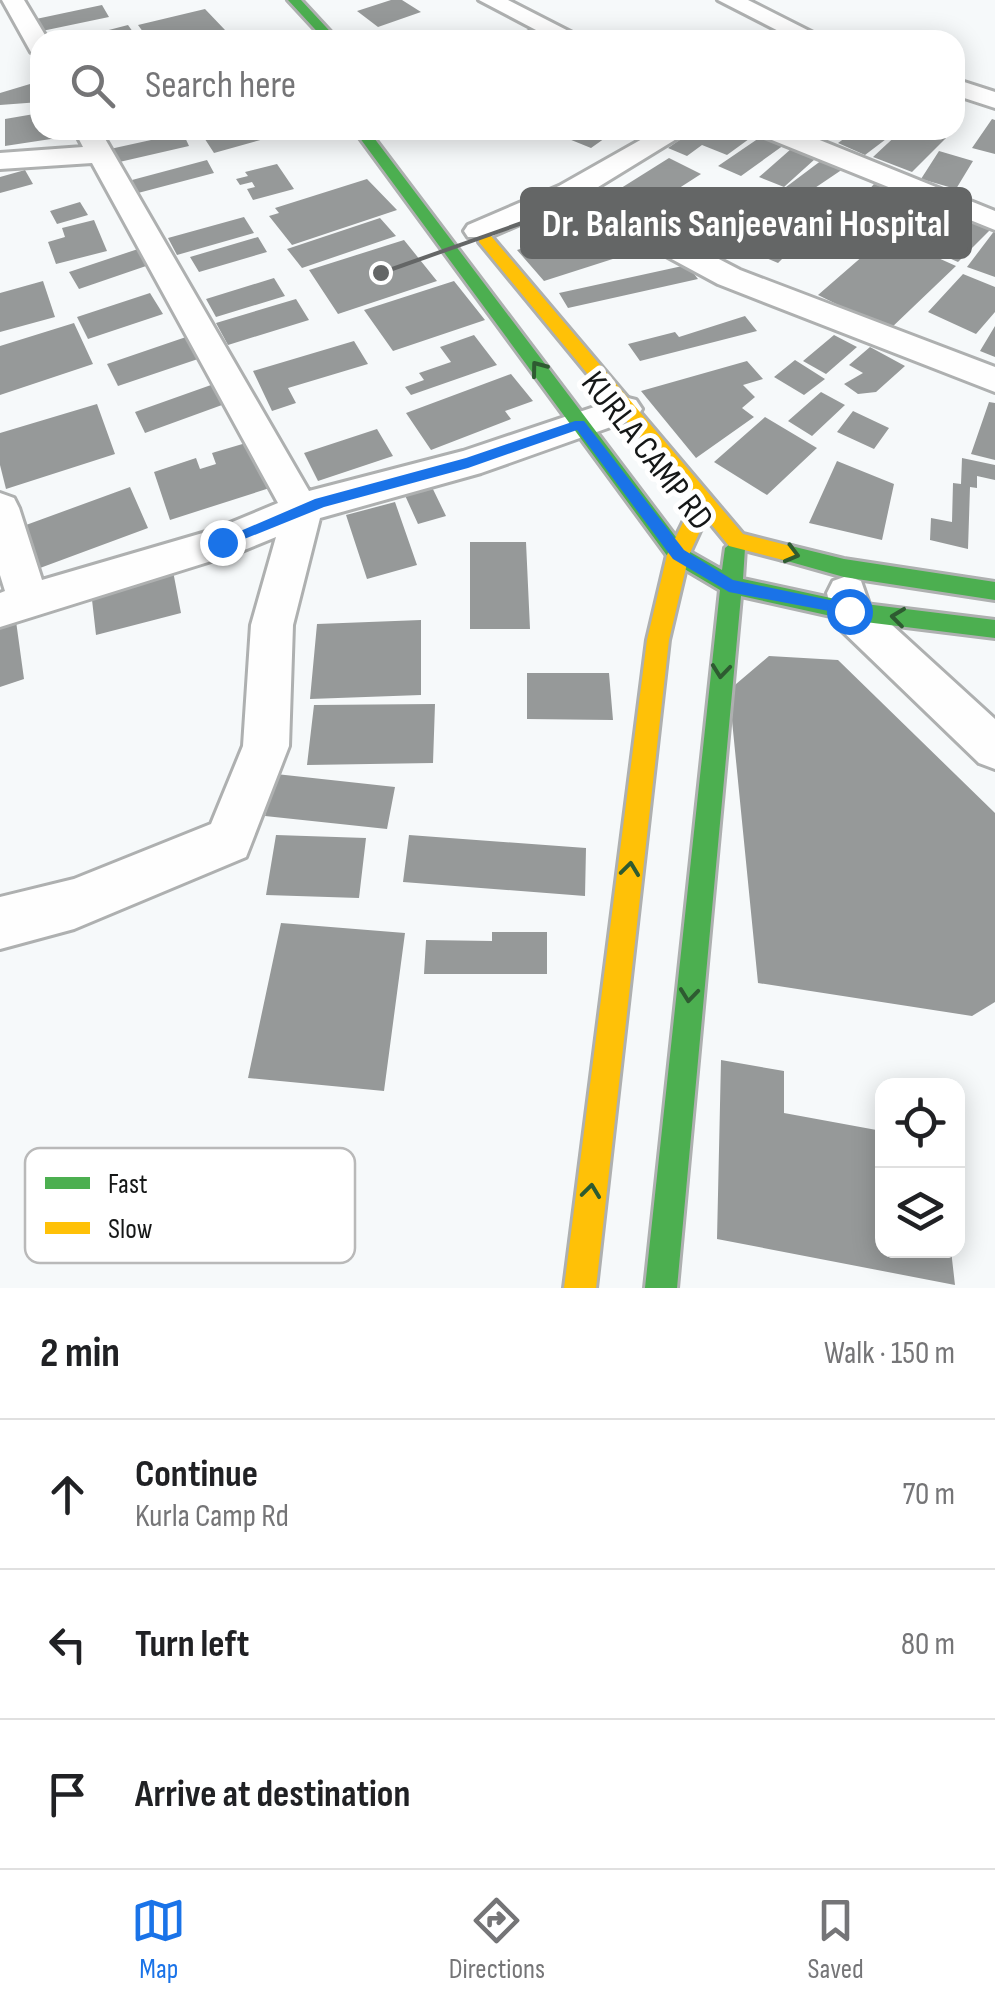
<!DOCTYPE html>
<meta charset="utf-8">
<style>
body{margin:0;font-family:"Sofia Sans Condensed",sans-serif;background:#f6f6f6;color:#202124}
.controls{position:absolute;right:30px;bottom:30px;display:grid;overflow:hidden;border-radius:20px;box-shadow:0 5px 25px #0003}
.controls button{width:90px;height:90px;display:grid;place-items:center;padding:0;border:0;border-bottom:2px solid #e0e0e0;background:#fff;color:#202124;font:50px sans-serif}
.stop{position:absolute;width:30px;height:30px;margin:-22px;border:8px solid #1a73e8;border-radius:50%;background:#fff}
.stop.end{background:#1a73e8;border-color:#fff;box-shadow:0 2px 10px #0008}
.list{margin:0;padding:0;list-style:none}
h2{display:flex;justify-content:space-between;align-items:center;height:130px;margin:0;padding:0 40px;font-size:42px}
h2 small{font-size:32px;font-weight:400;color:#757577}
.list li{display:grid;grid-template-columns:65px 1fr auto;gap:30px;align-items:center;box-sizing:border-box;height:150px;padding:0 40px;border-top:2px solid #e0e0e0}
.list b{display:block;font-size:38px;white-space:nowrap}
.list p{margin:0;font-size:32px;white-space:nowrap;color:#757577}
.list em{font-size:32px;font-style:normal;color:#757577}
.icon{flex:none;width:55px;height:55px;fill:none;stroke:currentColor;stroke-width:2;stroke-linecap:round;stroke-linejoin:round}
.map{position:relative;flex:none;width:995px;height:1288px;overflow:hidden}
.search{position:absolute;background:#fff;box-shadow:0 5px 25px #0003;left:30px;right:30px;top:30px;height:110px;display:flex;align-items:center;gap:25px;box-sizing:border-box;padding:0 35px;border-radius:30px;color:#757577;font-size:38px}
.sheet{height:580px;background:#fff}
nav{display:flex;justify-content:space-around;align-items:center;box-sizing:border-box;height:140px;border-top:2px solid #e0e0e0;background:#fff;font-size:28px;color:#757577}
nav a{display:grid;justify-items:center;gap:5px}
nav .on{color:#1a73e8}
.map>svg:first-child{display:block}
</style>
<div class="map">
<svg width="995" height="1288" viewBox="0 0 995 1288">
<rect width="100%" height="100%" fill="#f6f9fa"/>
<path fill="#969999" d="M391,0h11l19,12 -43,15 -21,-16z
M102,5l7,12 -67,14 -6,-12z
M205,9l20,21 -40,10h-36l-11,-15z
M128,25l10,14 -64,1v-1z
M533,27l17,9 -10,4h-35z
M40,81v21l-40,3v-12z
M40,113v17h24v7l-59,9v-27z
M992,119l3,1v34l-23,-6z
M199,130h94v1l-79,22z
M558,130h54l3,1 -24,17 -37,-15z
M694,130h33l22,9 -22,16 -25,-10 -15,11 -19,-8z
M856,130h42l-33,25 -27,-12z
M902,130h23l21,8 -34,34 -39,-15z
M183,133l6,13 -74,17 -5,-14z
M762,136l22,9 -43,31 -23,-10z
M791,149l24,10 -31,28 -25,-10z
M939,151l34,10 -17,28 -35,-10z
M669,158l32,16 -59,38 -32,-17z
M207,160l7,13 -76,20 -6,-13z
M822,160l21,9 -43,29 -18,-8z
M277,164l17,25 -41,11 -6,-11 8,-2 -3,-5 -12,3 -4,-6 12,-3 -3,-4z
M25,170l8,14 -33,9v-16z
M367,179l30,31 -105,35 -23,-29 10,-3 -4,-5z
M874,184l29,10 -29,34 -29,-11z
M80,202l8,13 -31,9 -7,-13z
M947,209l46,18 -35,35 -46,-20z
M793,213l33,14 -19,19 -8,-4 -21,21 -26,-11z
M244,217l10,16 -77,22 -9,-17z
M380,218l16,18 -94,32 -15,-19z
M94,220l13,31 -51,13 -8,-22 17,-5 -3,-9z
M608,222l13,14 8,-3 15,16 -100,32 -27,-31z
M995,230v47l-28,-10z
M887,235l69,31 -67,64 -71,-35z
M258,237l9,15 -68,20 -9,-15z
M404,240l33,41 -99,33 -29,-44z
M138,249l11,16 -70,24 -10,-17z
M687,265l11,14 -130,29 -9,-15z
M963,274l32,13v25l-19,22 -48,-22z
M274,278l11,18 -69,21 -10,-18z
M43,281l12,36 -55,15v-39z
M454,281l31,39 -92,31 -29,-41z
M150,293l13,21 -75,25 -11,-22z
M296,299l13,21 -81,25 -12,-22z
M745,316l12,15 -117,30 -12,-17 47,-12 4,5z
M74,323l19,41 -93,31v-49z
M995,326v31l-15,-6z
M474,335l23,30 -86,30 -6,-8 19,-7 -5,-7 32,-11 -11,-15z
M834,335l23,12 -31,27 -23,-13z
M186,337l12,22 -80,27 -11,-22z
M354,341l14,23 -80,24 8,15 -24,8 -19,-40z
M870,347l35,19 -29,26 -18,2 -14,-10 19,-11 -14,-8z
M795,360l30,19 -21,16 -30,-18z
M747,361l16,18 -20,6 12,12 -13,11 12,9 -58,41 -55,-67z
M511,374l22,27 -28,10 6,8 -80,31 -25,-37z
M211,385l11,20 -77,28 -10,-21z
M821,392l24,13 -33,31 -24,-15z
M989,402l6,1v57l-24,-6z
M97,404l18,50 -109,35 -6,-24v-32z
M853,411l36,17 -15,21 -37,-17z
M765,417l52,31 -50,47 -53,-33z
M377,429l16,27 -75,25 -14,-28z
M259,439l20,46 -109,35 -16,-48 42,-14 4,11 16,-5 -4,-11z
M962,458l33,7v15l-18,-4v12l-7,-1 -2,62 -38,-9 1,-22 21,4 1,-39 8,1z
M837,461l57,23 -12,56 -73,-17z
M430,483l16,33 -28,8 -15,-33z
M130,487l18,41 -108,40 -14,-43z
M395,502l22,63 -50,14 -21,-64z
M470,542h56l4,87h-60z
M173,571l8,42 -85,22 -5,-44z
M421,620v75l-111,4 7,-75z
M16,621l8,58 -24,8v-61z
M769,656l69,4 157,153v189l-23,14 -214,-33 -29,-293z
M527,673h82l4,47 -86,-1z
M435,704l-2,59 -126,2 7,-60z
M276,774l119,13 -8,42 -122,-13z
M276,835l90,3 -7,60 -93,-3z
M409,835l177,13 -1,48 -182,-14z
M281,923l124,10 -21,158 -136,-13z
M492,932h55v42h-123l2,-34 66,1z
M721,1060l63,11v42l98,18v119h69l4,35 -238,-46z"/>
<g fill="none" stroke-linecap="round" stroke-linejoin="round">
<g stroke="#aeb0b0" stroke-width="6">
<path id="street" d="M2,0h22l24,40h-8v14l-9,-2z
M479,0h29l78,40h-31z
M718,0h30l79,40h-31z
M955,79l40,13v16l-40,-13z
M74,130h26l209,361 154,-40 161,-54 12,3 6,9 -6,9 -155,55 -161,45 -27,107 -4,121 -43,111 -172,72 -74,20v-52l74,-18 137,-55 32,-78 8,-121 25,-88 -39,16 -237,74v-34l5,-2 -5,-16v-82l14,5 5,10 23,72 171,-50 65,-27 -186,-340 -92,6v-16l83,-6z
M658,130h33l-101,62 150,78 255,97v25l-277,-108 -150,-81 -78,34h-22l-4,-6 4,-6 91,-39z
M758,130h37l200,81v19l-233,-94z
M847,576l14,5 8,23 126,115v50l-16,-6 -145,-140 -7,-30 6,-12z"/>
</g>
<g stroke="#aeb0b0" stroke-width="6">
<path id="fast" d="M288,0h13l37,40h-13z
M354,130h14l317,419 37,21 3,-22 10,-8 10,8 -2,31 106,23 146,18v18l-146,-18 -108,-24 -64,692h-32l75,-698 -49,-29z
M787,545l57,14 151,23v18l-151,-23 -64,-18 -4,-6z"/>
</g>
<g stroke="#aeb0b0" stroke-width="6">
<path id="slow" d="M479,236h12l252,298 51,13 4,6 -11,8 -58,-15 -23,-28 -17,37 -20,85 -73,648h-32l83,-648 20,-85 26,-53 -214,-260z"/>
</g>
<use href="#street" fill="#fefefe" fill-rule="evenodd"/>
<use href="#fast" fill="#4caf50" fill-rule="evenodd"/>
<use href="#slow" fill="#ffc107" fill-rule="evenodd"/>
</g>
<defs><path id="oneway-chevron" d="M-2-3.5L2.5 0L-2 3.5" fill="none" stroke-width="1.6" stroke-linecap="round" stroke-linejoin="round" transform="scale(2.5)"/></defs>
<g stroke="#2e5b31">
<use href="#oneway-chevron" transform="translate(538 368) rotate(-127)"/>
<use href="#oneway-chevron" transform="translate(792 554) rotate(15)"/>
<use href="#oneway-chevron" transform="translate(898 617) rotate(-173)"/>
<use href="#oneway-chevron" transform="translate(721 671) rotate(96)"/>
<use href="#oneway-chevron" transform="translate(630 869) rotate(-83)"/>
<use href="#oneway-chevron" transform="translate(689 995) rotate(96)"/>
<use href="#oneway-chevron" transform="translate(591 1191) rotate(-83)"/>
</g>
<path fill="#1a73e8" d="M575,421h9l100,129 49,30 116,24 8,7 -2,5 -126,-24 -56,-33 -96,-129 -109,38 -144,39 -102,41 -7,-6 100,-43 151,-41z"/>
<g text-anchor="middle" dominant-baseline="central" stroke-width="10" stroke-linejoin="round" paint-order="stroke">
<g font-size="35" fill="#151717" stroke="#fff">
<text transform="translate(647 451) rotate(52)">KURLA CAMP RD</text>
</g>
</g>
<rect x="25" y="1148" width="330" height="115" rx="15" fill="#fff" stroke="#b9b9b9" stroke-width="2.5"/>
<rect x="45" y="1177" width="45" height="12" fill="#4caf50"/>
<rect x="45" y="1222" width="45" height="12" fill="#ffc107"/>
<g font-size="28" fill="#151717">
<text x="108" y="1193">Fast</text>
<text x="108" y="1238">Slow</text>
</g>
<path fill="none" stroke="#646666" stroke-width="4" d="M381 273L522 223"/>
<circle fill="#646666" stroke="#fff" stroke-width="4" cx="381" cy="273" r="10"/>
<rect fill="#646666" stroke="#646666" stroke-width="4" x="522" y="189" width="448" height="68" rx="10"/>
<g font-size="38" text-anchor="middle" font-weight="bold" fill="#fff">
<text x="746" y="236">Dr. Balanis Sanjeevani Hospital</text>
</g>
</svg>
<div class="controls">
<button><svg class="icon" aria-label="locate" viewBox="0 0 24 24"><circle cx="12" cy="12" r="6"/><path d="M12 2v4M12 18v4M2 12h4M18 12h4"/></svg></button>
<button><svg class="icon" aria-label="layers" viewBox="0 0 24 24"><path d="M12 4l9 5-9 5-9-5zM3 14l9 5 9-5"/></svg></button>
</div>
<div class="stop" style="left:849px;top:611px"></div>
<div class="stop end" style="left:222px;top:542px"></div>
<div class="search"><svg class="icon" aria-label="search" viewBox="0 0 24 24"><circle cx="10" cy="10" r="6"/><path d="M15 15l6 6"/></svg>Search here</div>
</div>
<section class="sheet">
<h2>2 min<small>Walk · 150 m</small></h2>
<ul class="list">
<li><svg class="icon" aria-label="ahead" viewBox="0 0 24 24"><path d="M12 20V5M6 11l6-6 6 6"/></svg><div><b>Continue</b><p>Kurla Camp Rd</p></div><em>70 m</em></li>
<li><svg class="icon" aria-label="left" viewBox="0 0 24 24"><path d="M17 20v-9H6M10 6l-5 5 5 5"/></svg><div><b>Turn left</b></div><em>80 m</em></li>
<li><svg class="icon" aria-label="arrive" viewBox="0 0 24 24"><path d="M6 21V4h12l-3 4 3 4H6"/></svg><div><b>Arrive at destination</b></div></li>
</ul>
</section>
<nav>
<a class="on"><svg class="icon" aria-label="map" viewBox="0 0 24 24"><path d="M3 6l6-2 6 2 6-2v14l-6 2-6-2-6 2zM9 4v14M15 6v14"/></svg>Map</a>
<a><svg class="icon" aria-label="directions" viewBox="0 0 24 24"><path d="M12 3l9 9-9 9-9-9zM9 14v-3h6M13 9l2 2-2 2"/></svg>Directions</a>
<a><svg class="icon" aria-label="saved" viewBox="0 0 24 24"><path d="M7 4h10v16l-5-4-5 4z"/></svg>Saved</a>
</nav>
